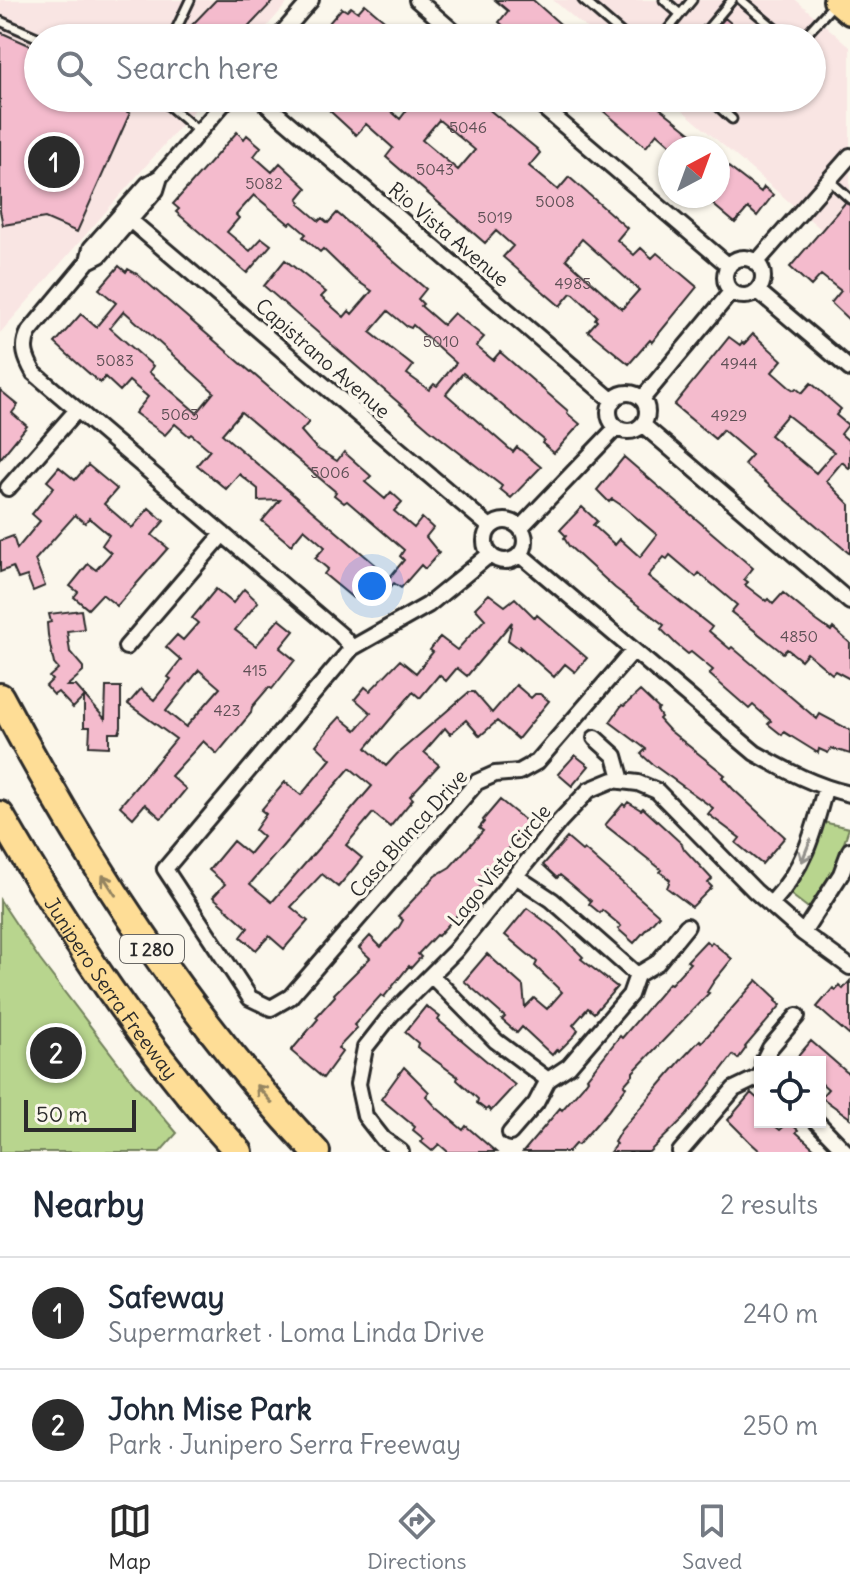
<!DOCTYPE html>
<meta charset="utf-8">
<style>
body{margin:0;font-family:Delius,sans-serif;background:#f2f2f3;color:#1f2937}
.controls{position:absolute;right:24px;bottom:24px;display:grid;overflow:hidden;border-radius:0px;box-shadow:0 2px 6px #0004}
.controls button{width:72px;height:72px;display:grid;place-items:center;padding:0;border:0;border-bottom:2px solid #e0e1e3;background:#fff;color:#1f2937;font:40px sans-serif}
.compass{position:absolute;left:658px;top:136px;width:72px;height:72px;border-radius:50%;background:#fff;box-shadow:0 2px 6px #0004;rotate:41deg}
.scale{position:absolute;left:24px;bottom:20px;width:112px;box-sizing:border-box;padding-left:8px;border:4px solid #2b2b2b;border-top:0;font-size:22px;line-height:28px;white-space:nowrap;color:#2b2b2b;-webkit-text-stroke:6px #fbf7ec;paint-order:stroke}
.you{position:absolute;left:372px;top:586px;width:28px;height:28px;margin:-20px;border:6px solid #fff;border-radius:50%;background:#1a73e8;box-shadow:0 0 0 12px #1a73e833}
.badge{display:grid;place-items:center;width:52px;height:52px;border-radius:50%;background:#2b2b2b;color:#fff;font-size:26px;font-weight:700}
.pin{position:absolute;translate:-50% -50%;border:4px solid #fff;box-shadow:0 2px 8px #0006}
.list{margin:0;padding:0;list-style:none}
h2{display:flex;justify-content:space-between;align-items:center;height:104px;margin:0;padding:0 32px;font-size:34px}
h2 small{font-size:26px;font-weight:400;color:#747a83}
.list li{display:grid;grid-template-columns:52px 1fr auto;gap:24px;align-items:center;box-sizing:border-box;height:112px;padding:0 32px;border-top:2px solid #e0e1e3}
.list b{display:block;font-size:30px;white-space:nowrap}
.list p{margin:0;font-size:26px;white-space:nowrap;color:#747a83}
.list em{font-size:26px;font-style:normal;color:#747a83}
.icon{flex:none;width:44px;height:44px;fill:none;stroke:currentColor;stroke-width:2;stroke-linecap:round;stroke-linejoin:round}
.map{position:relative;flex:none;width:850px;height:1152px;overflow:hidden}
.search{position:absolute;background:#fff;box-shadow:0 2px 6px #0004;left:24px;right:24px;top:24px;height:88px;display:flex;align-items:center;gap:20px;box-sizing:border-box;padding:0 28px;border-radius:44px;color:#747a83;font-size:30px}
.sheet{height:328px;background:#fff}
nav{display:flex;justify-content:space-around;align-items:center;box-sizing:border-box;height:112px;border-top:2px solid #e0e1e3;background:#fff;font-size:22px;color:#747a83}
nav a{display:grid;justify-items:center;gap:4px}
nav .on{color:#2b2b2b}
.map>svg:first-child{display:block}
</style>
<div class="map">
<svg width="850" height="1152" viewBox="0 0 850 1152">
<rect width="100%" height="100%" fill="#fbf7ec"/>
<filter id="ink" filterUnits="userSpaceOnUse"><feTurbulence type="fractalNoise" baseFrequency=".0125" numOctaves="2"/><feDisplacementMap in="SourceGraphic" scale="16" xChannelSelector="R" yChannelSelector="G"/><feConvolveMatrix kernelMatrix="1 2 1 2 8 2 1 2 1" color-interpolation-filters="sRGB"/></filter>
<g filter="url(#ink)">
<path fill="#f9e5e3" d="M0,0h290l-33,38h-219v60h167l-205,235z
M553,0h243l54,47v207l-182,-156h144v-60h-214z"/>
<path fill="#b8d58e" stroke="#72805c" stroke-width="2" d="M823,822l26,6 -15,44 -23,38 -21,-16 21,-34z
M0,900l40,60 93,122 44,51 -17,19h-160z"/>
<path fill="#f4bbcd" stroke="#2b2b2b" stroke-width="2" fill-rule="evenodd" d="M216,0h58l-36,38h-32l-15,-12z
M495,0h38l43,38h-58l-19,-16 9,-11z
M365,4l30,25 -8,9h-57l-8,-7 20,-23 5,3 4,-4 7,5z
M725,18l23,20h-40z
M0,32l38,17v49h77l13,6 -3,7 5,2 -53,119 -32,-14 -42,7 -3,-14z
M321,98h55l24,21 16,-21h59l62,51 3,4 -11,13 29,24 11,-13 58,51 -10,12 17,15 7,-7 11,10 5,-5 40,34 -45,55 -2,-2 -21,24 -41,-33 9,-10 -2,-2 2,-3 -23,-22 -3,-1 -11,13 -57,-49 10,-11 -17,-15 -11,12 -99,-86 7,-9 -27,-24 -10,11 -26,-24 -2,-3 2,-3zM439,120l36,30 -17,20 -36,-30zM582,239l57,51 -17,19 -56,-50z
M588,98h59l63,50h-36l-17,-15 -11,14z
M237,132l7,7 3,-4 14,12 -7,9 18,16 8,-9 27,25 -9,11 3,3 -2,2 20,17 3,-3 6,5 9,-10 89,76 -8,10 5,5 -2,2 22,19 11,-12 30,24 -8,9 17,14 7,-8 68,59 -1,2 13,11 -26,29 -12,-10 2,-3 -81,-67 -17,21 67,58 4,-5 24,20 -30,31 -11,-9 2,-3 -73,-57 -165,-143 21,-26 41,32 -5,5 23,20 5,-6 3,3 20,-23 -19,-13 -30,-29 -3,3 -17,-15 3,-3 -14,-12 -3,2 -35,-29 -18,20 3,3 -12,14 23,19 12,-13 9,7 -24,28 -71,-61 3,-3 -6,-5zM388,311l18,15 5,2 2,-3 43,38 -19,23 -3,-2 -5,6 -22,-16 6,-8 -43,-34z
M718,159l43,33 3,-5 9,8 -16,21 -9,-8 -13,15 -32,-27h15z
M845,203l5,2v116l-19,-18 10,-12 -20,-16 -10,11 -21,-19z
M119,266l7,6 2,-3 9,5 172,148 -8,9 15,17 21,13 7,-9 27,24 -6,6 20,17 6,-7 11,10 -8,9 20,17 8,-10 11,10 -7,9 13,16 -14,16 -4,-4 -20,23 -7,-5 -15,19 -17,-14 -9,10 -29,-24 4,-5 -13,-11 10,-11 -21,-18 -13,16 -29,-24 18,-21 -22,1v-12l-19,-15 -13,15 -29,-24 13,-15 -19,-16 -2,2 -14,-12 -10,11 -30,-22 13,-16 -19,-16 -9,10 -15,-14 -5,6 -33,-29 -12,-11 26,-29 15,13 20,-24 -17,-14zM124,311l90,81 -17,21 -48,-41 4,-6 -43,-38zM241,412l95,80 -2,3 10,8 3,-2 57,49 -4,6 4,4 -14,17 -168,-143z
M753,334l29,26 -10,12 17,15 5,3 2,-2 6,5 9,-10 30,26 -5,6 12,10 -7,9 9,8v27l-8,-7 -16,19 24,24v49l-106,-90 8,-9 -29,-25 -8,9 -41,-34 55,-68 11,8 2,-3 2,2zM787,415l47,37 -18,21 -46,-38z
M0,390l18,15 -6,8 15,13 -27,33z
M624,457l129,111 -9,11 4,3 -3,3 21,16 2,-2 5,5 10,-11 34,28 14,10 2,-3 17,15v36l-15,-8 -3,3 -25,-21 -6,7 -14,-11 -4,4 -52,-41 6,-7 -38,-32 -3,4 -26,-22 -3,4 -3,-2 -16,19 64,51 -3,4 21,18 2,-2 85,72 3,-5 30,16v24l-19,-6 -3,5 -9,-4 -1,4 -34,-21 -2,3 -14,-11 3,-3 -18,-16 -4,4 -40,-35 4,-4 -22,-18 -3,2 -12,-10 -15,-15 3,-4 -49,-37 -46,-42 -5,-8 2,-2 -6,-6 22,-23 15,14 -4,4 22,20 5,-6 20,18 17,-22 -33,-28 -12,-8 -3,3 -12,-12z
M88,465l29,24 -13,15 28,24 17,-20 15,13 -12,14 16,13 -51,58 -15,-12 -14,15 -14,-12 4,-5 -8,-6 18,-22 8,6 15,-17 -9,-8 7,-10 -20,-17 -4,5 -10,-8 -40,45 10,26 -12,5 -6,-15 -9,3 -5,-12 -13,5v-31l13,-5 4,13 23,-28 -8,-7 22,-27 -7,-6 12,-14 16,13z
M216,589l17,14 11,-14 14,13 -23,28 21,16 23,-27 15,12 -14,17 15,12 -23,29 -3,-2 -17,20 -1,6 -34,41 -14,-13 -32,35 15,13 -22,27 -3,2 -16,-14 -12,14 -13,-12 56,-67 -48,-35 13,-15 13,11 17,-21 -3,-2 13,-17 -15,-13 11,-12 6,5 15,-17 -6,-5zM199,670l21,18 -34,39 -20,-16z
M489,594l16,12 10,-8 20,20 2,-3 50,43 -12,14 -10,-8 -11,13 -34,-30v2l-12,-9 4,-18 -45,54 -10,-8 -11,13 -7,-6 -19,23 -7,-6 -47,56 20,18 11,-12 72,-62h5l18,21 24,-28 15,13 4,-4h5l9,7 -31,38 -21,-18 -17,15 -14,-16 -16,14 -5,-6 -21,24 15,13 -29,31 3,3 -23,28 -17,-14 -27,32 16,13 -13,16 -11,13 -16,-13 -31,33 17,14 -13,15 -11,13 -15,-13 -13,14 -15,-13 7,-9 -35,-31 12,-13 -16,-14 24,-29 16,13 14,-17 -8,-7 11,-16 -5,-4 24,-28 16,13 30,-36 -15,-14 13,-16 11,-12 16,13 15,-17 -16,-14 10,-12 5,4 30,-31 16,13 17,-21 -3,-2 10,-13 17,13 28,-31 -10,-11zM350,768l22,18 -100,116 -22,-18z
M81,610l3,19 -17,2 3,21 13,15v5l-16,14h9l29,33 1,-32h15v40l-2,6h-10v14l-20,-1 1,-19h-6v-30l-11,11 -15,-16 -4,3 -8,-9 6,-6 -3,-3 9,-8 -4,-5 -6,-29 -1,-12 4,-1 -2,-8z
M640,691l19,18 -2,2 4,6 -2,2 10,11 56,45 -3,2 11,12 52,48 -23,27 -26,-21 4,-5 -32,-24 5,-6 -61,-44 -11,-10 5,-5 -36,-27 12,-17 2,1z
M575,755l14,11 -17,20 -14,-12z
M500,800l31,25 -31,33 2,2 -2,5 -28,31 -5,7 2,1 -9,11 -2,-1 -20,22 -2,-1 -18,19 3,3 -10,11 -2,-2 -25,31 -3,-2 -27,30 3,3 -19,20 4,4 -19,26 -32,-27 27,-32 -2,-2 19,-21 -1,-2 36,-36 -11,-10 11,-12 11,11 18,-20 4,-7 -5,-4 37,-40 15,-9 33,-36 -4,-3 5,-6 -1,-2z
M628,802l13,8 2,-2 39,36 2,5 28,30 -4,4 4,4 -20,20 -25,-19 3,-8 -10,-8 2,-2 -57,-45 18,-21 2,2z
M567,838l15,13 2,-2 75,66 -25,28 -16,-14 3,-3 -19,-16 -2,3 -11,-9 2,-3 -20,-17 -11,-9 -3,3 -14,-13z
M527,908l27,20 29,29 -2,2 36,28 -23,26 -6,-5 -15,17 5,5 -3,5 -16,16 -2,-2 -5,6 -30,-28 -5,6 -15,-13 3,-3 -41,-36 23,-27 36,32 2,21 9,-9 13,11 15,-17 -27,-26 2,-4 -32,-27z
M706,941l4,4 2,-3 20,17 -18,22 -7,11 2,1 -76,79v3l-9,10 2,2 -18,24 -30,34 -3,-1 -7,8h-45l37,-44 2,2 21,-24 5,-7 -1,-1 33,-42 2,2 47,-55 2,1 19,-21 -3,-2z
M757,980l20,19 -1,2 5,4 -36,42 1,1 -8,11 -5,-4 -47,61 -37,36h-39l6,-8 -2,-2 7,-12 61,-71 18,-19 2,2z
M850,981v55l-33,-29 16,-19 3,2 3,-5 4,4z
M426,1006l14,11 -2,3 77,65 -24,26 -3,-3 -2,2 -9,-7 1,-4 -21,-19 1,-3 -41,-30 1,-4 -13,-11z
M811,1041l39,34v43l-29,-21 7,-8 -8,-7v-20h-27z
M404,1067l25,25 -3,4 11,12 26,22 3,-4 30,26h-48l-9,-8 -7,7 -11,-9 3,-3 -11,-9 2,-3 -34,-28z
M751,1093l9,8v21h10l10,8 9,-8 9,8 -2,2 22,20h-57l-11,-10 -22,-22z"/>
<g fill="none" stroke-linecap="round" stroke-linejoin="round">
<g stroke="#2b2b2b" stroke-width="13">
<path id="service" d="M583,0l44,38
M664,0l16,14
M741,0l45,38
M0,21l39,17
M172,38l18,-38
M661,38l31,-38
M700,38l32,-38
M803,38l31,-34
M160,98l38,33
M709,98l23,21
M829,180l21,19"/>
</g>
<g stroke="#2b2b2b" stroke-width="20">
<path id="minor" d="M417,0l44,38
M278,38l33,-38
M259,98l354,303
M532,98l197,168
M160,177l-4,13 -56,65 -12,6 -59,71c-8,15 -3,27 5,41l307,262 11,13
M130,220l360,307
M725 277a19 19 0 1 1 38 0a19 19 0 1 1-38 0Z
M88,261l3,-13 57,-64 12,-7 68,-79
M756,263l94,-107
M758,291l92,78
M609 412a19 19 0 1 1 38 0a19 19 0 1 1-38 0Z
M642,399l89,-107
M643,425l207,177
M8,488l69,-78
M485 541a20 20 0 1 1 40 0a20 20 0 1 1-40 0Z
M520,528l97,-101
M489,555l-61,50 -76,43 -187,221 85,129 21,10 19,-11 187,-215 18,-8 24,-2 18,-10 96,-111
M521,555l234,198c32,18 60,33 95,41
M126,647l97,-113
M595,738l20,18 7,25
M517,877l35,23 85,75
M771,904c33,-36 42,-69 54,-115
M803,933l38,-59 9,-24
M431,975l65,66 52,39
M763,1062l7,-14 27,-32
M817,1122l29,30
M510,1133l26,-30 12,-23 21,-14 61,-71 7,-20 20,-12 30,-37
M401,1152l-18,-13 -18,-23 -7,-32 7,-36 26,-33 64,-64 104,-129 30,-32 24,-10 25,3 19,8 98,100 48,42 47,34
M680,1152l54,-63 25,-12 1,-2"/>
</g>
<g stroke="#2b2b2b" stroke-width="30">
<path id="primary" d="M836,0l14,12"/>
</g>
<g stroke="#2b2b2b" stroke-width="32">
<g id="motorway">
<path d="M0,697c87,164 188,320 316,455"/>
<path id="s1" d="M0,815c69,119 145,235 239,337"/>
</g>
</g>
<use href="#service" stroke="#fbf7ec" stroke-width="7"/>
<use href="#minor" stroke="#fbf7ec" stroke-width="14"/>
<use href="#primary" stroke="#fedd96" stroke-width="24"/>
<use href="#motorway" stroke="#fedd96" stroke-width="26"/>
</g>
<defs><path id="oneway-shaft" d="M-6 0H5M1.5-3L5.5 0L1.5 3" fill="none" stroke-width="1.6" stroke-linecap="round" stroke-linejoin="round" transform="scale(2)"/></defs>
<use stroke="#93918c" href="#oneway-shaft" transform="translate(806 851) rotate(112)"/>
<g stroke="#948460">
<use href="#oneway-shaft" transform="translate(109 885) rotate(-123)"/>
<use href="#oneway-shaft" transform="translate(264 1094) rotate(-131)"/>
</g>
</g>
<g text-anchor="middle" dominant-baseline="central" stroke-width="7" stroke-linejoin="round" paint-order="stroke">
<g font-size="16" fill="#5d4f54">
<text x="468" y="127">5046</text>
<text x="435" y="169">5043</text>
<text x="264" y="183">5082</text>
<text x="555" y="201">5008</text>
<text x="495" y="217">5019</text>
<text x="573" y="283">4985</text>
<text x="441" y="341">5010</text>
<text x="115" y="360">5083</text>
<text x="739" y="363">4944</text>
<text x="180" y="414">5063</text>
<text x="729" y="415">4929</text>
<text x="330" y="472">5006</text>
<text x="799" y="636">4850</text>
<text x="255" y="670">415</text>
<text x="227" y="710">423</text>
</g>
<rect fill="#fbf7ec" stroke="#696865" stroke-width="2" x="120" y="935" width="64" height="28" rx="6"/>
<g font-size="18" font-weight="bold" fill="#2b2b2b">
<text x="152" y="949">I 280</text>
</g>
<g font-size="20" fill="#2b2b2b" stroke="#fbf7ec">
<text transform="translate(449 234) rotate(40)">Rio Vista Avenue</text>
<text transform="translate(323 358) rotate(41)">Capistrano Avenue</text>
<text transform="translate(408 833) rotate(-48)">Casa Blanca Drive</text>
<text transform="translate(499 865) rotate(-51)">Lago Vista Circle</text>
<text stroke="none"><textPath href="#s1" startOffset="206">Junipero Serra Freeway</textPath></text>
</g>
</g>
</svg>
<div class="controls">
<button><svg class="icon" aria-label="locate" viewBox="0 0 24 24"><circle cx="12" cy="12" r="6"/><path d="M12 2v4M12 18v4M2 12h4M18 12h4"/></svg></button>
</div>
<svg class="compass" viewBox="-18 -18 36 36"><path d="M0-13l5 13h-10z" fill="#e53935"/><path d="M0 13l5-13h-10z" fill="#747a83"/></svg>
<div class="scale">50 m</div>
<div class="you"></div>
<div class="pin badge" style="left:54px;top:162px">1</div>
<div class="pin badge" style="left:56px;top:1053px">2</div>
<div class="search"><svg class="icon" aria-label="search" viewBox="0 0 24 24"><circle cx="10" cy="10" r="6"/><path d="M15 15l6 6"/></svg>Search here</div>
</div>
<section class="sheet">
<h2>Nearby<small>2 results</small></h2>
<ul class="list">
<li><span class="badge">1</span><div><b>Safeway</b><p>Supermarket · Loma Linda Drive</p></div><em>240 m</em></li>
<li><span class="badge">2</span><div><b>John Mise Park</b><p>Park · Junipero Serra Freeway</p></div><em>250 m</em></li>
</ul>
</section>
<nav>
<a class="on"><svg class="icon" aria-label="map" viewBox="0 0 24 24"><path d="M3 6l6-2 6 2 6-2v14l-6 2-6-2-6 2zM9 4v14M15 6v14"/></svg>Map</a>
<a><svg class="icon" aria-label="directions" viewBox="0 0 24 24"><path d="M12 3l9 9-9 9-9-9zM9 14v-3h6M13 9l2 2-2 2"/></svg>Directions</a>
<a><svg class="icon" aria-label="saved" viewBox="0 0 24 24"><path d="M7 4h10v16l-5-4-5 4z"/></svg>Saved</a>
</nav>
